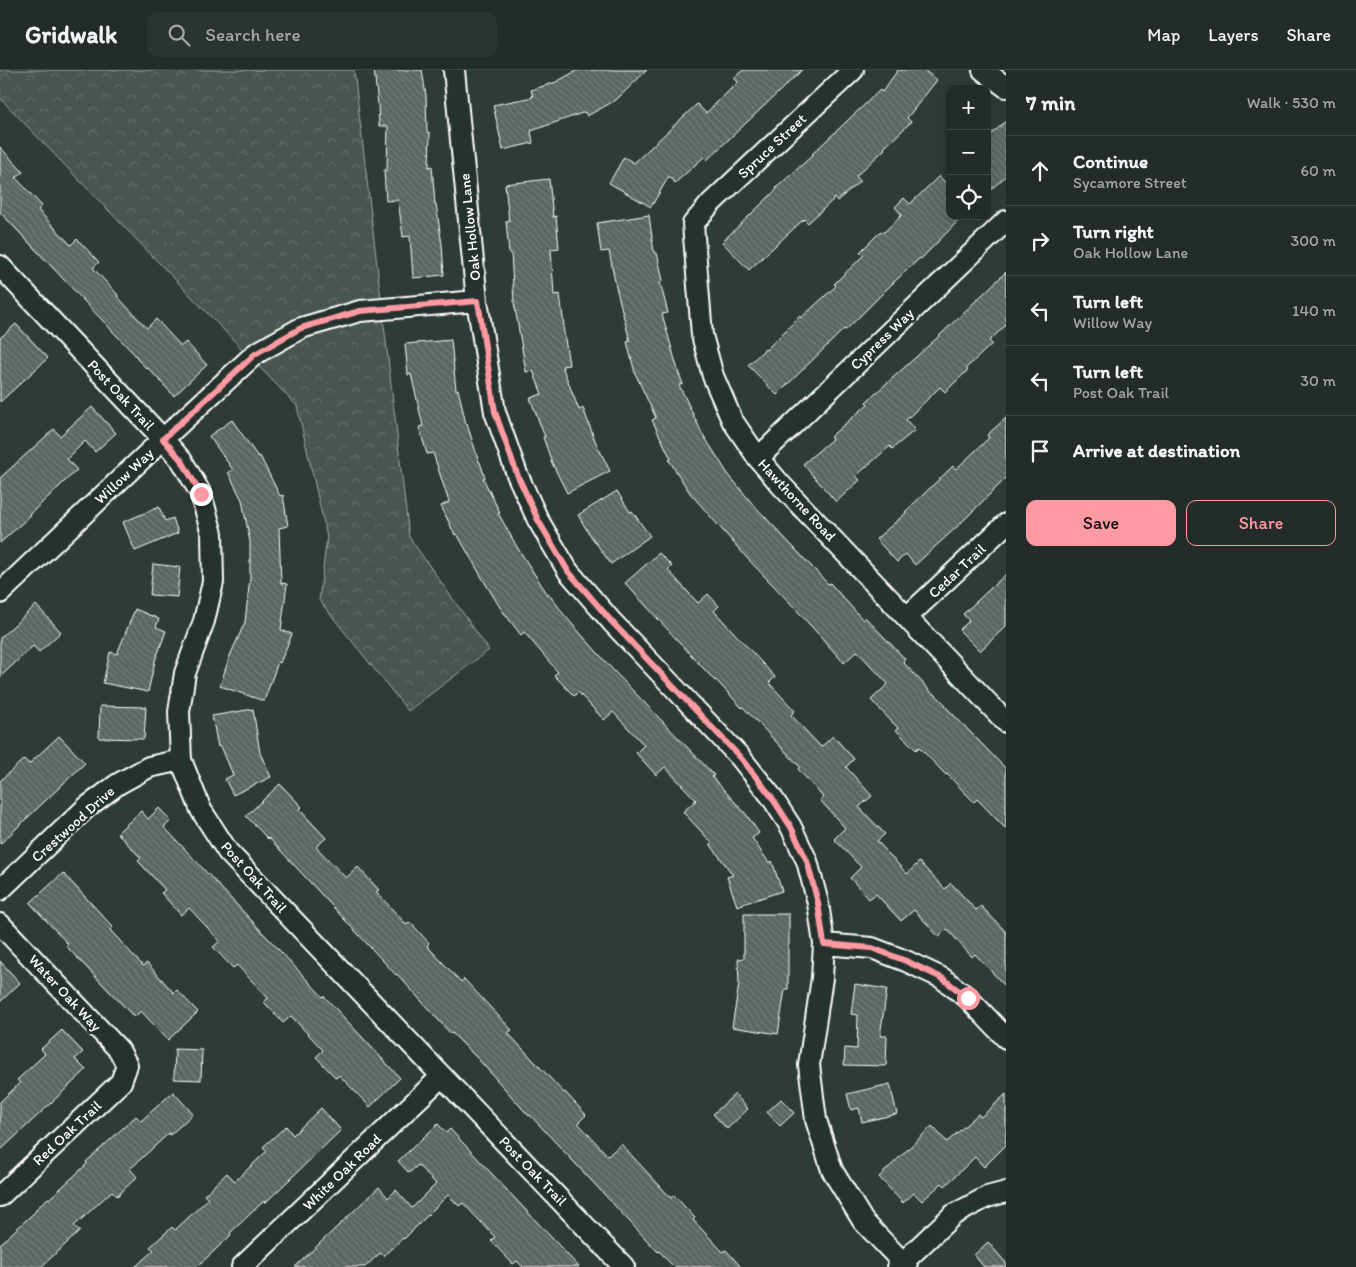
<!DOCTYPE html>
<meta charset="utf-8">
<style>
body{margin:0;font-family:Itim,sans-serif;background:#2b3430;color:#f1f3f6}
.controls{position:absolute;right:15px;top:15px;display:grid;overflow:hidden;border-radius:10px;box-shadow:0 5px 20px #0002}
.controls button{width:45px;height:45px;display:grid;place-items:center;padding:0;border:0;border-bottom:1px solid #404845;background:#232c28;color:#f1f3f6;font:25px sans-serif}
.stop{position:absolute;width:15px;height:15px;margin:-11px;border:4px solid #ff9aa2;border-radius:50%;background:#fff}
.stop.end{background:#ff9aa2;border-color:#fff;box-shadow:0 1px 5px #0008}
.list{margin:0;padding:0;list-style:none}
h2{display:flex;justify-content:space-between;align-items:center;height:65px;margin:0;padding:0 20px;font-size:21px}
h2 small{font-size:16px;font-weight:400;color:#a3a7a8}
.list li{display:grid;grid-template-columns:32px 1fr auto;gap:15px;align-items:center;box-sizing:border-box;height:70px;padding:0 20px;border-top:1px solid #404845}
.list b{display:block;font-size:19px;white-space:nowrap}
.list p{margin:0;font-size:16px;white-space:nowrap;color:#a3a7a8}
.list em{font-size:16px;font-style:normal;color:#a3a7a8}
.actions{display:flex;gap:10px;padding:15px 20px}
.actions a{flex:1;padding:11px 0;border:1px solid #ff9aa2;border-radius:10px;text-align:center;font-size:18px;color:#ff9aa2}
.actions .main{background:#ff9aa2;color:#111}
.icon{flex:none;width:28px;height:28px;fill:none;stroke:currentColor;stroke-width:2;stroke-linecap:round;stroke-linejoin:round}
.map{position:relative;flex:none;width:1006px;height:1197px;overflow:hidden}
header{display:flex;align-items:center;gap:30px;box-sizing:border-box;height:70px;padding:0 25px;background:#232c28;border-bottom:1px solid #404845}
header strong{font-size:24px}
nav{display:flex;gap:28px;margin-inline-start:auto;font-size:18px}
.search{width:350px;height:45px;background:#2b3430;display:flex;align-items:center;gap:12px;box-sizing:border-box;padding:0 18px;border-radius:10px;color:#a3a7a8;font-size:19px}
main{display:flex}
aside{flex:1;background:#232c28}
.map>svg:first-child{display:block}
</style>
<header>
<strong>Gridwalk</strong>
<div class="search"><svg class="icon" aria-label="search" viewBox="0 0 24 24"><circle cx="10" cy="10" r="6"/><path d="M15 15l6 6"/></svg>Search here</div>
<nav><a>Map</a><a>Layers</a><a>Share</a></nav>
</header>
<main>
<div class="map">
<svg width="1006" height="1197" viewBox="0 0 1006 1197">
<defs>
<pattern id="forest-crowns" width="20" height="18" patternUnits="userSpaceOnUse" patternTransform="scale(1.25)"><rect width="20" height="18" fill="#4a544f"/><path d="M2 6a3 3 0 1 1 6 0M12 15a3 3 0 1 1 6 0" fill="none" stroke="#656e69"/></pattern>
<pattern id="building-back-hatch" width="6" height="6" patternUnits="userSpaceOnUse" patternTransform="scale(1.25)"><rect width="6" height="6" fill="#5b6661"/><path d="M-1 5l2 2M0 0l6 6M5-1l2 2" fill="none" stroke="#747d79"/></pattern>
</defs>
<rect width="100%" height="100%" fill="#2f3b35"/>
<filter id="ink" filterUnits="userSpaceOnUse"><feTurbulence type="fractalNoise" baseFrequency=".02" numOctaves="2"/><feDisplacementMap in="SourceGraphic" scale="10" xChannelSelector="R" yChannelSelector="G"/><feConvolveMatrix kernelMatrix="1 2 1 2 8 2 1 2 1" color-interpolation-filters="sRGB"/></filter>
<g filter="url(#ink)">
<path fill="url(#forest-crowns)" stroke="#a4aaa7" d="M0,0h354l55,467 80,113 -81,61 -89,-111 8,-63 -30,-131 -297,-308z"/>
<path fill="url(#building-back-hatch)" stroke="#fff" d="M374,0h48l4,26 1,36 3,1 -1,34 3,-1 3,38h1l6,41 2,30 -31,3 -3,-42 -7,1 -5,-37 -12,1 -2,-31h3l1,-44h-9l-1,-22z
M578,0h69l-31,30 -29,16 -2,-4 -54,19 2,12 -30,7 -10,-45 40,-8 -2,-7 25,-8z
M743,0h59l-95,90 -3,-3 -29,26 -6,-7 -18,31 -42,-24 15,-26 10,6 63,-59 9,9 32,-31 -4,-4z
M898,0h26l13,10 -30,38 4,4 -27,26 1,1 -29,27 4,5 -23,20 -2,-3 -27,25 -4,-4 -55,51 -27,-28 55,-53 -1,-1 37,-33 -1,-1 68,-64 2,2z
M1006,51v55l-19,17v-55z
M0,77l23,25 -7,6 26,28 -4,4 33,35 6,-6 22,23 -6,6 25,27 -1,1 30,32 9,-9 25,27 5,-4 21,23 -33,31 -26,-28 -1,1 -11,-11 1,-1 -137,-145z
M939,106l11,12v28h13l-42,43 -1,-1 -28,26 -46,46 -2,-1 -67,66 -29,-30 17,-16 1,1 34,-34 1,2 35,-32 -2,-2 30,-29 -4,-3 21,-21 2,2 19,-18 -7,-8 9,-9 6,6z
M549,109l4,38 3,-1 3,32 -8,1 3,46 6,-1 4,32h-1l6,39 -7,1 17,44 4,-2 13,35 14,28 -43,22 -15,-30 -9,-26h2l-15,-39 12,-4 -9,-23 -7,1 -12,-70 -3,-49h-2l-3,-32h3l-4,-37z
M649,145l5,38h3l6,28 -3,1 8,31 -6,1 17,60 4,10 -4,1 23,48 26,41 23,28 77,82 2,-1 33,37 2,-3 40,42 -2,3 30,32 1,-1 12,12 -1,1 61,63v60l-29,-30 -3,3 -27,-28 -1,1 -27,-28 -3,3 -20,-20 2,-2 -27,-28 17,-16 -31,-33 -13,12 -50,-56 -48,-50 -56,-64 -21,-33 2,-1 -19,-39 4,-2 -21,-45 -8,-31 3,-1 -14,-54 -7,-36 -8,1 -4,-29z
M1006,202v53l-17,16 3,3 -26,24 2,2 -23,22 -5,-5 -34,33 9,10 -23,19 -2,-3 -34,30 4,4 -24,22 -33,-38 29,-25 -2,-2 38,-33 -2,-2 71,-64z
M16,254l32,34 -48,44v-64z
M451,270l5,50 2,-1 8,35h1l12,38h1l5,16h-2l17,35h-2l19,34 31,48 1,-1 16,22 48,54 101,105 -2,2 34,37 13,19 -7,5 17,25 3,-2 10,30 -45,15 -10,-29 6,-2 -23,-31 2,-1 -29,-31 13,-12 -31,-33 -9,8 -20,-22 8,-8 -31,-33 -9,8 -26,-28 -4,4 -20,-21 4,-3 -34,-40 -3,3 -20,-26 -20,-33 -24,-42 -2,1 -14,-29 8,-4 -16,-49 -6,1 -8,-27 4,-1 -12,-52 -3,1 -3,-31z
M92,337l24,26 -21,19 -10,-11 -18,18 10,11 -47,44 1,1 -31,28v-65l54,-49 6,7z
M1006,348v60l-46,46 -45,41 -9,-11 -9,8 -21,-23 30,-26 -1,-1 48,-46 3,3 33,-31 -2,-3z
M232,350l26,37 2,-1 20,40 3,-1 5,31 -9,2 2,55 6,1 -6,46 11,4 -12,29 -2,-1 -14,39 -44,-15 9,-28 16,-36 5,-44v-36l-8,-42 -14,-28 5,-2 -24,-34z
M617,421l13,21 2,-1 18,25 -39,28 -23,-32 -10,-17z
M159,437l6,14 8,-3 5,15 -43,18 -12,-29z
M659,483l13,13 -4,4 30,33 10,-9 11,12 -5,5 61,66 -6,6 26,28 -4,4 30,32 12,-11 21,23 -8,8 26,29 -13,11 26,27 -8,7 30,33 12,-12 26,27 6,-6 25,27 5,-4 25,26v55l-31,-33 -3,3 -25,-28 -8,8 -25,-27 -13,11 -25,-27 -7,5 -19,-21 11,-11 -27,-28 11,-11 -25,-28 3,-3 -25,-28 2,-2 -57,-60 -1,1 -26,-28 -1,1 -90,-98z
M153,494l27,3 -3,30 -27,-2z
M1006,504v52l-26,25 -21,-21 10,-9 -6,-7z
M36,535l25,27 -22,20 -6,-6 -33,31v-39z
M135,539l24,10 -3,8 10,4 -11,30 -7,31 -45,-9 7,-31 7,2z
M100,636l46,1 -2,32 -45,-1z
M253,639l7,44 11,24 -38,18 -8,-16 8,-4 -12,-29 -3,1 -6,-31z
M59,666l26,27 -85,81v-63l24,-22 5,5z
M280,714l22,23 -3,2 27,29 -10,9 30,31 12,-11 21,23 -3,2 31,33 3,-3 19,21 -2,3 34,36 3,-3 26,28 22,23 -4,3 56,60 1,-1 21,23 -8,8 30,33 13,-12 50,54 3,-3 21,23 -2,2 30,32 3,-2 15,17h-67l-15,-16 -1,1 -128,-137 -1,1 -50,-56 -27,-27 -1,1 -54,-60 -1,1 -127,-137 -1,1 -22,-23z
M159,738l12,13 -7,6 159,170 1,-1 76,82 -30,29 -31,-32 -3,3 -20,-21 7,-7 -32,-34 -8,7 -19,-21 4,-4 -31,-33 -4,3 -20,-21 7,-6 -31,-33 -8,7 -20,-22 4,-3 -27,-29 3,-3 -24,-25 24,-22 7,8z
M63,803l50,54 -3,3 33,36 4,-3 27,30 3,-3 21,22 -30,28 -27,-29 -7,6 -68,-71 2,-2 -38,-41z
M744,844h45v31h-1v44h-3l-7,45 -46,-7 7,-43 -1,-25 6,-1z
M0,891l20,22 -20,19z
M855,914l32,5 -7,47h7l-1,30 -42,-1 1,-17 12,1 1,-34 -7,-1z
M62,960l21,22 -8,7 11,11 -86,81v-49l20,-19 -3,-3 28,-26 -4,-5z
M175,979l27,1 -1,30 -27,-1z
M890,1014l7,30 -35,8 -3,-14 -8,2 -4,-16z
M173,1022l20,22 -23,21 -1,-2 -39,36 7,8 -20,19 -5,-5 -38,35 6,5 -39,36h-41v-23l36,-33 -1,-1 13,-12 1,1 38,-35 -1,-2 50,-46 5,5z
M735,1024l13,15 -21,20 -14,-15z
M1006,1024v51l-22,22 -9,-10 -30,29 -3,-3 -20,18 -8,-8 -11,10 -24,-26 53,-51 15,16 31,-28 3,3z
M781,1029l13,14 -14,13 -13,-14z
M321,1038l20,22 -76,73 -1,-2 -34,32 1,2 -34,32h-62l19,-17 -4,-3 22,-20 3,3 33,-31 -4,-4 23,-22 8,8 32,-30 -4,-4 23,-21 7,9z
M438,1054l8,9 4,-4 129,138h-56l-6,-6 -4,3 -22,-23 4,-4 -32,-34 -4,3 -11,-11 -44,44 -1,-1 -20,18 -3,-3 -15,14h-70l84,-80 9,11 8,-8 16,18 24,-24 -18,-19 -9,8 -11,-12z
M988,1172l18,21v4h-22l-10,-12z"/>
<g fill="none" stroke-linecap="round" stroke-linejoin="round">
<g stroke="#fff" stroke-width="24">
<path id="minor" d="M454,0l23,231 18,111 22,62 21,46 30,51 44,51 128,135 31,39 20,31 16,34 11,42 6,41 -2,34 -13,87 7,55 16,50 31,51 44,46
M853,0l-142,133 -18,21 9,111 11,41 19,44 26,38 23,27 225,237
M983,0l23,17
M0,196l163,173 19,22 19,33 11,40 1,48 -9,39 -19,52 -6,39 2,48 20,50 27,42 396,415
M758,388l248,-237
M0,523l163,-154 92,-85 46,-26 59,-17 117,-10
M907,547l99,-93
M0,820l87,-83 31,-23 31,-17 32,-7
M0,854l119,126 8,15 -6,17 -121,114
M824,874l48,4 34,13 36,17 26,20 38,40
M242,1197l200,-191
M898,1197l55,-52 34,-18 19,-5"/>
</g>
<use href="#minor" stroke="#26332d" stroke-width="20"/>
</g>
</g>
<g fill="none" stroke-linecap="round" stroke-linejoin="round" filter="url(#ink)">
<path stroke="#ff9aa2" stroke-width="6" d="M201,424l-19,-33 -19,-22 92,-85 46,-26 59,-17 118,-10 17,111 22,62 21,46 30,51 44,51 128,135 31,39 20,31 16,34 11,42 6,41 48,4 34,13 36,17 26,20"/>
</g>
<g text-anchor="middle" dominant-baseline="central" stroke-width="5" stroke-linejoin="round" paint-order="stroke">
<g font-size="15" fill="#fff" stroke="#26332d">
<text transform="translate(772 76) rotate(-43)">Spruce Street</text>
<text transform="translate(470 157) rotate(-96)">Oak Hollow Lane</text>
<text transform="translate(882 269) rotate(-44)">Cypress Way</text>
<text transform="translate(121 325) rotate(47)">Post Oak Trail</text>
<text transform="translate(124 406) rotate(-43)">Willow Way</text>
<text transform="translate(797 430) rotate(47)">Hawthorne Road</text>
<text transform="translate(957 501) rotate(-43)">Cedar Trail</text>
<text transform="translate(73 754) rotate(-42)">Crestwood Drive</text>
<text transform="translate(254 807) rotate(48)">Post Oak Trail</text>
<text transform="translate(65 923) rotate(47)">Water Oak Way</text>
<text transform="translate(67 1063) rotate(-43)">Red Oak Trail</text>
<text transform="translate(533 1101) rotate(46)">Post Oak Trail</text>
<text transform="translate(342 1102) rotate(-44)">White Oak Road</text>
</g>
</g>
</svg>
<div class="controls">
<button>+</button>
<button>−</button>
<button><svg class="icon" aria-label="locate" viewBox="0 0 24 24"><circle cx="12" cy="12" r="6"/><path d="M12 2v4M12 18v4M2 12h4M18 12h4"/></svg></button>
</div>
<div class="stop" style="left:968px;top:928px"></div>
<div class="stop end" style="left:201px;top:424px"></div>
</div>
<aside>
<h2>7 min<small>Walk · 530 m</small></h2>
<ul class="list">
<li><svg class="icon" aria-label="ahead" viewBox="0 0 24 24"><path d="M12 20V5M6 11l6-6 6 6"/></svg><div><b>Continue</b><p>Sycamore Street</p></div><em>60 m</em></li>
<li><svg class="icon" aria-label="right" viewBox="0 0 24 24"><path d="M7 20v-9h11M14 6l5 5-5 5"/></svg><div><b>Turn right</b><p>Oak Hollow Lane</p></div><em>300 m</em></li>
<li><svg class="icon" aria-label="left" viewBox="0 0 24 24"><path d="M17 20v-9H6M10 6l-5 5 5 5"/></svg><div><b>Turn left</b><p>Willow Way</p></div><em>140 m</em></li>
<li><svg class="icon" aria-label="left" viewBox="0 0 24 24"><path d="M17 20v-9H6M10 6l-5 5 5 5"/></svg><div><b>Turn left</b><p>Post Oak Trail</p></div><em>30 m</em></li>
<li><svg class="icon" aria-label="arrive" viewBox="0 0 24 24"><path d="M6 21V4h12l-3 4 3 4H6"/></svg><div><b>Arrive at destination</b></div></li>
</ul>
<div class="actions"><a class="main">Save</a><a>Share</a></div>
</aside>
</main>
